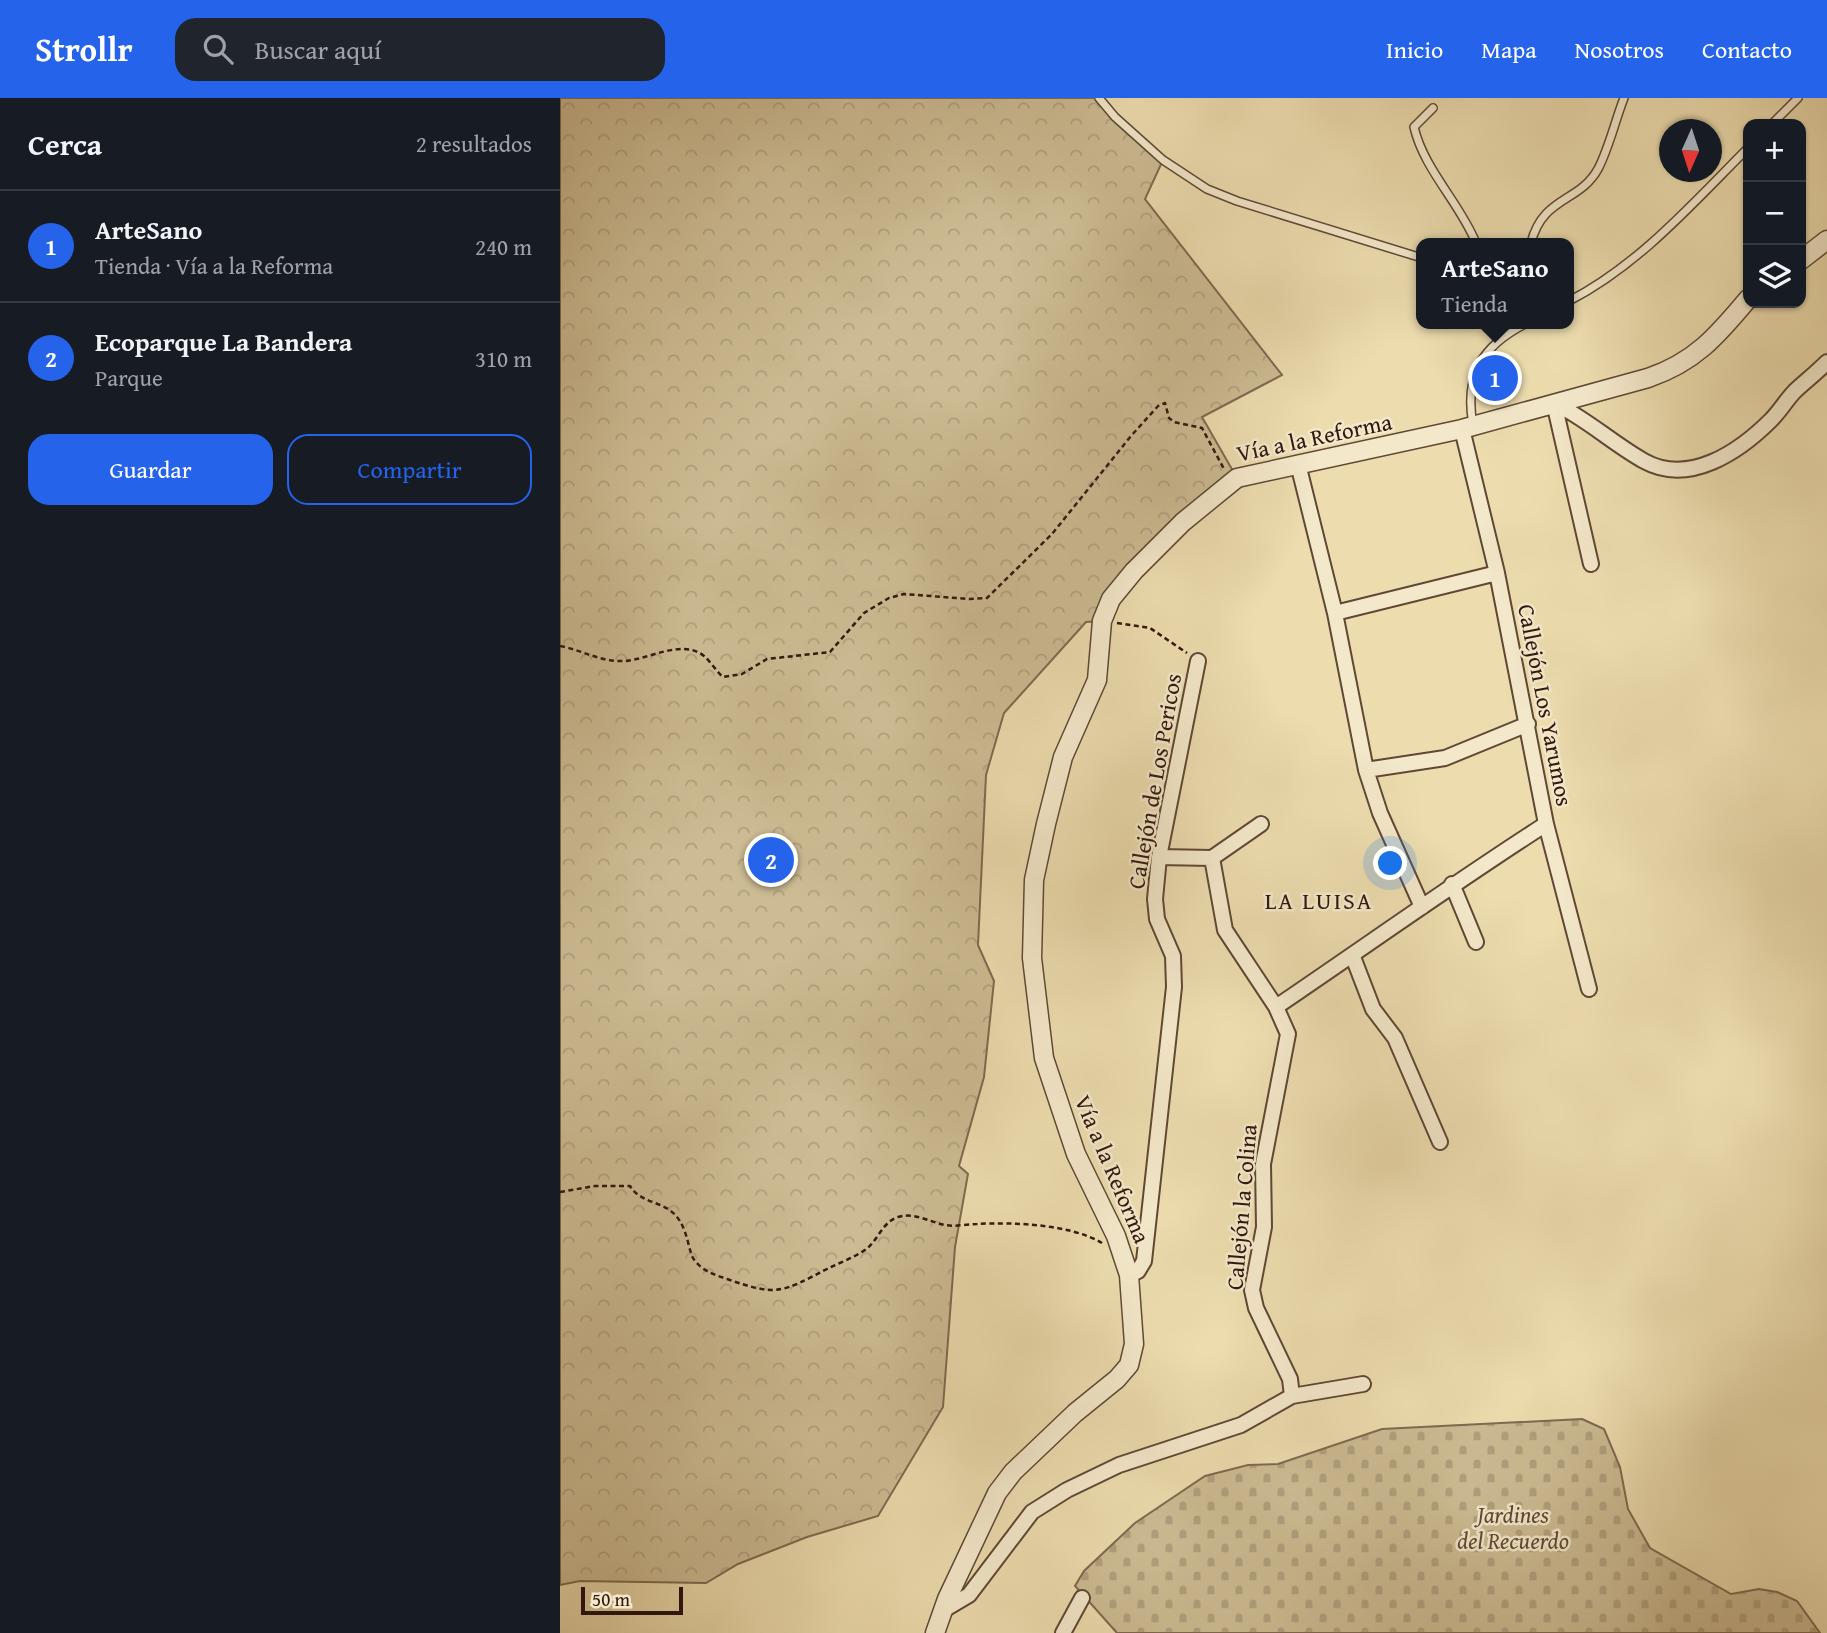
<!DOCTYPE html>
<html lang="es">
<meta charset="utf-8">
<style>
body{margin:0;font-family:"Gentium Book Plus",serif;background:#20242c;color:#f1f3f6}
.controls{position:absolute;right:21px;top:21px;display:grid;overflow:hidden;border-radius:14px;box-shadow:0 2px 5px #0004}
.controls button{width:63px;height:63px;display:grid;place-items:center;padding:0;border:0;border-bottom:2px solid #363941;background:#171b24;color:#f1f3f6;font:35px sans-serif}
.compass{position:absolute;left:1099px;top:21px;width:63px;height:63px;border-radius:50%;background:#171b24;box-shadow:0 2px 5px #0004;rotate:183deg}
.scale{position:absolute;left:21px;bottom:18px;width:102px;box-sizing:border-box;padding-left:7px;border:4px solid #32170e;border-top:0;font-size:19px;line-height:24px;white-space:nowrap;color:#32170e;-webkit-text-stroke:5px #f3e8ca;paint-order:stroke}
.you{position:absolute;left:831px;top:766px;width:24px;height:24px;margin:-18px;border:5px solid #fff;border-radius:50%;background:#1a73e8;box-shadow:0 0 0 10px #1a73e833}
.badge{display:grid;place-items:center;width:46px;height:46px;border-radius:50%;background:#2563eb;color:#fff;font-size:23px;font-weight:700}
.pin{position:absolute;translate:-50% -50%;border:4px solid #fff;box-shadow:0 2px 7px #0006}
.popup{position:absolute;left:856px;top:140px;width:158px;height:91px;box-sizing:border-box;display:grid;place-content:center;border-radius:14px;background:#171b24;filter:drop-shadow(0 2px 5px #0005);font-size:23px;white-space:nowrap;color:#9ea1a6}
.popup b{font-size:26px;color:#f1f3f6}
.popup::after{content:'';position:absolute;left:50%;top:100%;margin-left:-14px;border:14px solid transparent;border-top-color:#171b24}
.list{margin:0;padding:0;list-style:none}
h2{display:flex;justify-content:space-between;align-items:center;height:91px;margin:0;padding:0 28px;font-size:30px}
h2 small{font-size:23px;font-weight:400;color:#9ea1a6}
.list li{display:grid;grid-template-columns:46px 1fr auto;gap:21px;align-items:center;box-sizing:border-box;height:112px;padding:0 28px;border-top:2px solid #363941}
.list b{display:block;font-size:26px;white-space:nowrap}
.list p{margin:0;font-size:23px;white-space:nowrap;color:#9ea1a6}
.list em{font-size:23px;font-style:normal;color:#9ea1a6}
.actions{display:flex;gap:14px;padding:21px 28px}
.actions a{flex:1;padding:16px 0;border:2px solid #2563eb;border-radius:21px;text-align:center;font-size:24px;color:#2563eb}
.actions .main{background:#2563eb;color:#fff}
.icon{flex:none;width:38px;height:38px;fill:none;stroke:currentColor;stroke-width:2;stroke-linecap:round;stroke-linejoin:round}
.map{position:relative;flex:none;width:1267px;height:1535px;overflow:hidden}
header{display:flex;align-items:center;gap:42px;box-sizing:border-box;height:98px;padding:0 35px;background:#2563eb;color:#fff}
header strong{font-size:33px}
nav{display:flex;gap:38px;margin-inline-start:auto;font-size:24px}
.search{width:490px;height:63px;background:#20242c;display:flex;align-items:center;gap:18px;box-sizing:border-box;padding:0 24px;border-radius:21px;color:#9ea1a6;font-size:26px}
main{display:flex}
aside{flex:1;background:#171b24}
.map>svg:first-child{display:block}
</style>
<header>
<strong>Strollr</strong>
<div class="search"><svg class="icon" aria-label="search" viewBox="0 0 24 24"><circle cx="10" cy="10" r="6"/><path d="M15 15l6 6"/></svg>Buscar aquí</div>
<nav><a>Inicio</a><a>Mapa</a><a>Nosotros</a><a>Contacto</a></nav>
</header>
<main>
<aside>
<h2>Cerca<small>2 resultados</small></h2>
<ul class="list">
<li><span class="badge">1</span><div><b>ArteSano</b><p>Tienda · Vía a la Reforma</p></div><em>240 m</em></li>
<li><span class="badge">2</span><div><b>Ecoparque La Bandera</b><p>Parque</p></div><em>310 m</em></li>
</ul>
<div class="actions"><a class="main">Guardar</a><a>Compartir</a></div>
</aside>
<div class="map">
<svg width="1267" height="1535" viewBox="0 0 1267 1535">
<defs>
<pattern id="cemetery-stones" width="16" height="16" patternUnits="userSpaceOnUse" patternTransform="scale(1.75)"><rect width="16" height="16" fill="#ccbb93"/><path d="M2 7V4a2 2 0 0 1 4 0v3zM10 15v-3a2 2 0 0 1 4 0v3z" fill="#b0a07e"/></pattern>
<pattern id="park-crowns" width="20" height="18" patternUnits="userSpaceOnUse" patternTransform="scale(1.75)"><rect width="20" height="18" fill="#ccbb93"/><path d="M2 6a3 3 0 1 1 6 0M12 15a3 3 0 1 1 6 0" fill="none" stroke="#b0a07e"/></pattern>
<pattern id="building-cross-hatch" width="8" height="8" patternUnits="userSpaceOnUse" patternTransform="scale(1.75)"><rect width="8" height="8" fill="#937d61"/><path d="M0 0l8 8M0 8l8-8" fill="none" stroke="#79654e"/></pattern>
</defs>
<rect width="100%" height="100%" fill="#ecdcae"/>
<filter id="stains"><feTurbulence type="fractalNoise" baseFrequency=".00286" numOctaves="4"/><feColorMatrix values="0 0 0 0 .2 0 0 0 0 .09 0 0 0 0 .02 0 0 0 .5 -.17"/></filter>
<radialGradient id="worn" r=".72"><stop offset=".6" stop-color="#630" stop-opacity="0"/><stop offset="1" stop-color="#630" stop-opacity=".3"/></radialGradient>
<path fill="url(#cemetery-stones)" stroke="#7f6950" stroke-width="2" d="M1022,1321l22,10 16,38 8,42 22,39 81,46 28,-5 18,3 20,9 23,32h-703l-42,-47 9,-15 51,-48 70,-47 43,-11 30,-1 104,-35z"/>
<path fill="url(#park-crowns)" stroke="#7f6950" stroke-width="2" d="M0,0h539l64,62 -18,39 137,176 -80,42 35,61 -54,44 -81,99 -16,1 -82,91 -18,62 -8,170 16,36 -10,96 -25,89 9,8 -13,73 -12,160 -65,109 -71,21 -69,27 -32,19 -126,-2 -20,4z"/>
<path fill="url(#building-cross-hatch)" stroke="#32170e" stroke-width="2" d="M931,264l18,1 -1,20 -18,-1z"/>
<g fill="none" stroke-linecap="round" stroke-linejoin="round">
<g stroke="#604836" stroke-width="10">
<path id="service" d="M539,0l16,19 48,43 44,29 30,12 185,57
M873,10l-19,19c10,43 46,76 62,116
M1212,26l26,-26
M971,145c12,-47 48,-40 67,-74 11,-21 17,-48 26,-71
M1009,203c70,-36 124,-98 179,-153
M913,327c-9,-50 9,-79 52,-101"/>
</g>
<g stroke="#604836" stroke-width="18">
<path id="minor" d="M994,305c33,16 58,40 90,58 45,25 95,-9 127,-41 9,-9 16,-21 24,-29 11,-10 22,-19 32,-29
M994,305l37,161
M902,331l35,144 49,251 43,165
M738,366l37,149 31,157 14,43 42,94
M775,515l162,-40
M806,672l79,-12 83,-34
M599,759l53,1 49,-34
M652,760l13,72 51,77
M892,786l24,58
M793,859l20,52 22,29 45,104
M569,1177l9,-4 6,-10 30,-274 -1,-31 -16,-37 -2,-20 4,-42 39,-196
M732,1298l-2,-17 -34,-71 -4,-18 12,-63 -1,-63 25,-130 -12,-27c90,-61 178,-124 270,-183
M382,1513l27,-16 63,-83 35,-22 52,-25 122,-40 51,-29 71,-12
M503,1535l19,-35"/>
</g>
<g stroke="#604836" stroke-width="21">
<path id="tertiary" d="M1241,162l26,-20
M375,1535l12,-34 50,-106 16,-21 62,-59 42,-34 12,-14 5,-21 -5,-69 -13,-39 -40,-82 -32,-96 -12,-100 2,-78 12,-56 17,-67 34,-77 5,-59 9,-22 23,-28 49,-49 54,-44 225,-49 186,-51c47,-16 69,-42 100,-79"/>
</g>
<path stroke="#32170e" stroke-width="2.5" stroke-dasharray="5 3.5" stroke-linecap="butt" d="M557,525l33,5 37,25
M0,548c22,4 40,16 64,15 24,-1 58,-23 80,-5 7,6 12,15 19,21l19,-3 25,-15 63,-7 34,-39 25,-15 15,-4 65,5 18,-1 65,-64 79,-98 27,-30 7,-3 4,15 5,4 28,6 22,41
M0,1094l35,-6h35c11,18 35,15 47,31 12,15 11,36 18,44 8,10 20,14 32,18 51,18 55,13 100,-10 12,-6 26,-11 38,-19 13,-9 17,-28 33,-33 16,-5 32,5 47,8 10,2 22,-1 32,-1 36,-2 93,0 125,19"/>
<use href="#service" stroke="#f3e8ca" stroke-width="7"/>
<use href="#minor" stroke="#f3e8ca" stroke-width="14"/>
<use href="#tertiary" stroke="#f3e8ca" stroke-width="18"/>
</g>
<g text-anchor="middle" dominant-baseline="central" stroke-width="5" stroke-linejoin="round" paint-order="stroke">
<g font-size="23" fill="#32170e" stroke="#f3e8ca">
<text transform="translate(754 339) rotate(-12)">Vía a la Reforma</text>
<text transform="translate(986 607) rotate(79)">Callejón Los Yarumos</text>
<text transform="translate(594 683) rotate(-80)">Callejón de Los Pericos</text>
<text transform="translate(553 1071) rotate(67)">Vía a la Reforma</text>
<text transform="translate(681 1109) rotate(-85)">Callejón la Colina</text>
</g>
<g font-size="23" font-style="italic" fill="#604836" stroke="#f3e8ca">
<text x="953" y="1416">Jardines<tspan x="953" dy="26">del Recuerdo</tspan></text>
</g>
<g font-size="24" letter-spacing="2" fill="#32170e" stroke="#f3e8ca">
<text x="759" y="802">LA LUISA</text>
</g>
</g>
<rect width="100%" height="100%" filter="url(#stains)"/>
<rect width="100%" height="100%" fill="url(#worn)"/>
</svg>
<div class="controls">
<button>+</button>
<button>−</button>
<button><svg class="icon" aria-label="layers" viewBox="0 0 24 24"><path d="M12 4l9 5-9 5-9-5zM3 14l9 5 9-5"/></svg></button>
</div>
<svg class="compass" viewBox="-18 -18 36 36"><path d="M0-13l5 13h-10z" fill="#e53935"/><path d="M0 13l5-13h-10z" fill="#9ea1a6"/></svg>
<div class="scale">50 m</div>
<div class="you"></div>
<div class="pin badge" style="left:935px;top:280px">1</div>
<div class="popup"><b>ArteSano</b>Tienda</div>
<div class="pin badge" style="left:211px;top:762px">2</div>
</div>
</main>
